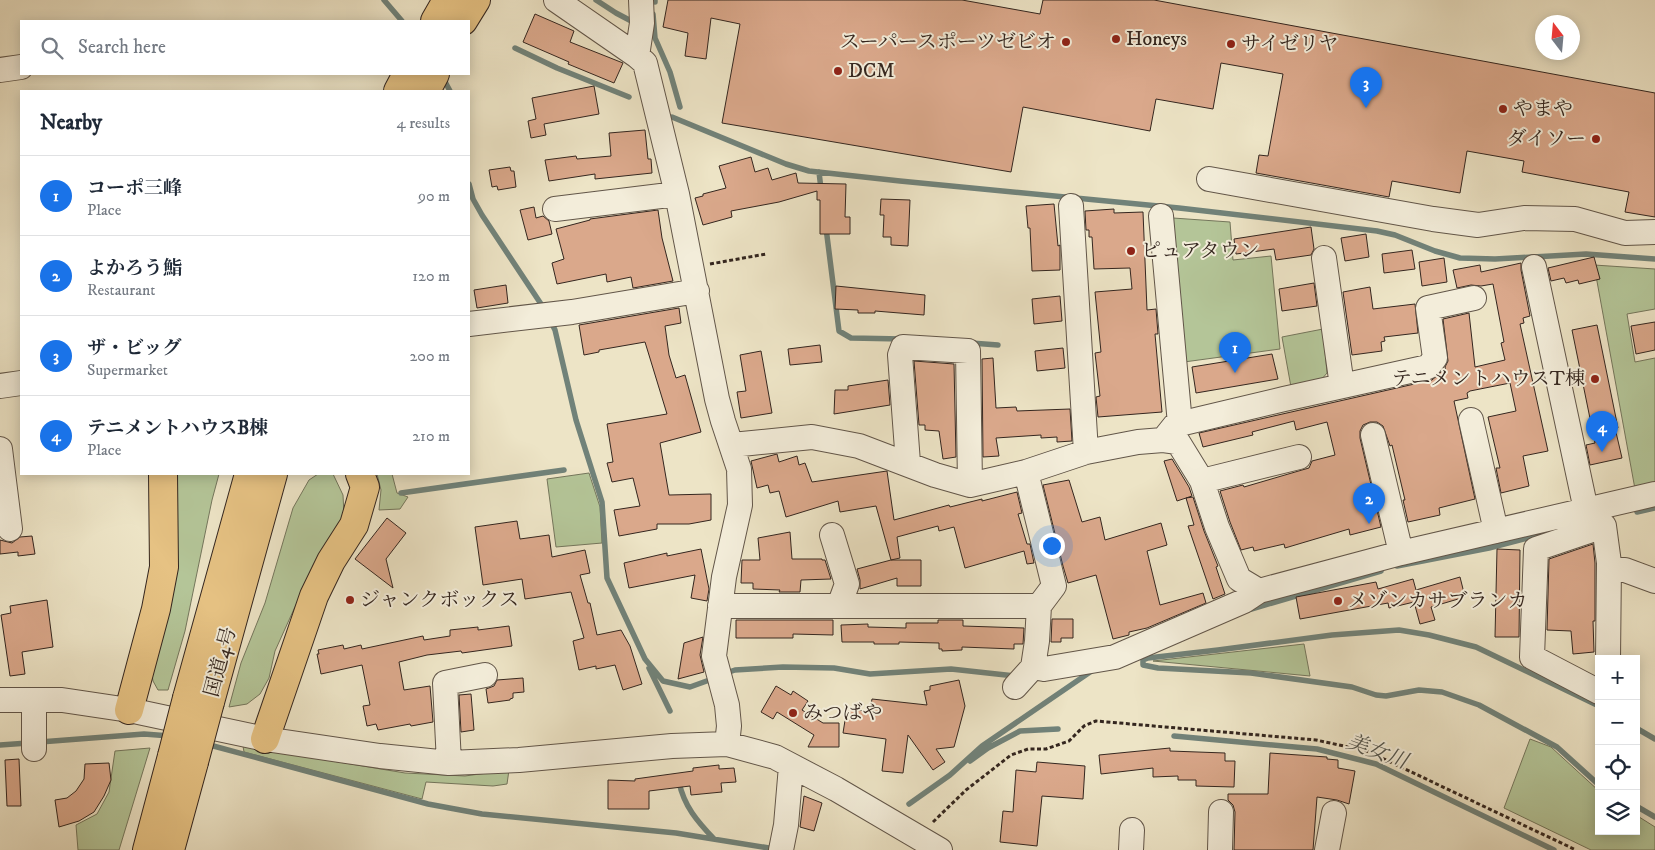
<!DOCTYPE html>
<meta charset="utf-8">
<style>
body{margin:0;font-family:"IM FELL DW Pica","Noto Serif JP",serif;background:#f6f6f7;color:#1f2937}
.controls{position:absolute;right:15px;bottom:15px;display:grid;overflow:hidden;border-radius:0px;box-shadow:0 2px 12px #0003}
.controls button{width:45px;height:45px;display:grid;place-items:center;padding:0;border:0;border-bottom:1px solid #e0e1e3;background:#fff;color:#1f2937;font:25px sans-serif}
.compass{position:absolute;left:1535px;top:15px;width:45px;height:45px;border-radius:50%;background:#fff;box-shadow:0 2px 12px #0003;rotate:344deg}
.you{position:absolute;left:1051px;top:545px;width:18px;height:18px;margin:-12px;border:4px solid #fff;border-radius:50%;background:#1a73e8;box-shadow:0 0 0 8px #1a73e833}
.badge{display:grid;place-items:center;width:32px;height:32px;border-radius:50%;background:#1a73e8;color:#fff;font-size:16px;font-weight:700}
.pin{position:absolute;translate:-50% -41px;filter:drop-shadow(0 1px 2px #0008)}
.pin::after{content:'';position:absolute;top:26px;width:18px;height:15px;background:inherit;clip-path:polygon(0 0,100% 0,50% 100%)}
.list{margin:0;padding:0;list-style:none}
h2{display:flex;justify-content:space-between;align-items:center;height:65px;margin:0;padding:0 20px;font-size:21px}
h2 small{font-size:16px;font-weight:400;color:#747a83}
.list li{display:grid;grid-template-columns:32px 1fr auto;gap:15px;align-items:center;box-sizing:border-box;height:80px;padding:0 20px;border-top:1px solid #e0e1e3}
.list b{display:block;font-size:19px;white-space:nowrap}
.list p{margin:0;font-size:16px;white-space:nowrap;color:#747a83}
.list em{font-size:16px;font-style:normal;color:#747a83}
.icon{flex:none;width:28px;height:28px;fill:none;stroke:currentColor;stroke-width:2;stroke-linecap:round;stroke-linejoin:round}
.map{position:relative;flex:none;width:1655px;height:850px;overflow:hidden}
.search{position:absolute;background:#fff;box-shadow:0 2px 12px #0003;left:20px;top:20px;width:450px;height:55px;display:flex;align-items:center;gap:12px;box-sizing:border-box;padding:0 18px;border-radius:0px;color:#747a83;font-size:19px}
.panel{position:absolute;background:#fff;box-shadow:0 2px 12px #0003;left:20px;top:90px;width:450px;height:385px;border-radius:0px}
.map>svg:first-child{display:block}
</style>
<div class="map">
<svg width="1655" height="850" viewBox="0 0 1655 850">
<rect width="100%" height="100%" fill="#ede4c6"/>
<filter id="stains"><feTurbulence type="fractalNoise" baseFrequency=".004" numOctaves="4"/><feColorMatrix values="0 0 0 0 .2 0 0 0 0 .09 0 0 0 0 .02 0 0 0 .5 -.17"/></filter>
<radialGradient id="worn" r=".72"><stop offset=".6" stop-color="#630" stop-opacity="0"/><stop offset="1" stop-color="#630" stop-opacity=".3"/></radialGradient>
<path fill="#b4c598" stroke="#74765c" d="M1173,218l57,4 3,38 38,-4 9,93 -96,13z
M1594,265l61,4v40l-28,5 8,48 20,-4v126l-20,5z
M1323,329l4,44 -6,7 -30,7 -9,-50z
M589,473l11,34 2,36 -46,4 -9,-68z
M172,474h47l-7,26 -27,131 -17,59h-10l-5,-9 -2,-13z
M318,474h15l10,21 1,20 -16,25 -34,69 -19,42 -6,27 -9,16 -13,10 -18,3 12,-44 24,-60 28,-95 16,-28z
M377,474h15l5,19 11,4 -8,12 -21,1 2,-20z
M1304,644l6,32 -157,-15z
M1530,739l21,8 48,44v40h37v-16l19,12v23h-64l-87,-42z
M243,746l162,27 60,3 44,-6 -2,14 -14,2 -67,-4 -4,17 -178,-47z
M150,748l-31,102h-41l-2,-25 21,-11 12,-22 6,-41z"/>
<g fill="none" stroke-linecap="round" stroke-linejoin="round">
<path stroke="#718279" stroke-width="5.5" d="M384,0l18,21
M596,0l20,13 19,10
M655,2v-2
M653,14l2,24 15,34 10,35
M515,48l42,20 72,29
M443,78l7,13
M672,117l114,47 23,7 91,10 279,27 198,23 18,4 40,16 25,7 35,1 91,-5 69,5
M819,172l2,17
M469,184l4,15 9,16 63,95
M826,228l13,103 12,7 51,1
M550,320l5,10 21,90 26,82 5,76 38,81 18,22 27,6 25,-9
M971,343l27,2
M401,493l163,-23
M1637,512l18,-4
M1397,566l92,-18 62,-16
M1248,610l133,-39
M649,668l21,43
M723,674l12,-4 48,-3 51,1 36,6 81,-5 64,7
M1599,706l-123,-59 -47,-12 -30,-5 -67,5 -114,15 -70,8 -5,2v5l15,3 93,5 101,14 24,8 10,1 33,-6 23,2 37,13 78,42 42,38
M1636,728l19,11
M1174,736l143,13 59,15 178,86
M40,742l104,-8 26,2
M206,744l222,60 54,10 194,19 99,16
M0,745l28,-2
M970,761l18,-13 32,-17 38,-2
M679,782c5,24 18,39 35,57
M909,804l41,-29 32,-29 111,-76
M1636,806l19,11"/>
</g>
<path fill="#daa88b" stroke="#34261f" d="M668,0h294l78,14 3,-14h111l501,93v124l-30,-5 4,-20 -107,-20 2,-11 -57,-10 -7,42 -68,-12 -3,16 -133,-24 3,-18 9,1 15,-82 -62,-11 -8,46 -57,-10 -6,32 -127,-24 -12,65 -289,-49 18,-99 -29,-6 -5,41 -21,-3 3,-23 -25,-6z
M535,14l39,17 -4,11 53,21 -9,20 -46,-19 1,-2 -46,-20z
M594,86l5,28 -55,10 2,11 -15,3 -3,-17 8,-2 -4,-21z
M645,130l3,29h3l1,14 -57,6v-5l-46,7 -4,-21 31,-4 1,3 34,-3 -2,-23z
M751,157l4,15 13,-4 4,12 24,-7 2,10 48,1 -1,33h5v17h-30v-34h-3v-9l-38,11 -48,9 1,6 -29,8 -8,-27 8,-2v-2l23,-6 -7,-22z
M510,167l1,4h3l2,16 -18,3 -1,-4 -5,1 -3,-17z
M881,199l29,1 -2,46 -17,-1v-8h-8l1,-22h-4z
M1054,204l4,42 2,-1v25l-28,1 -2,-43h-2l-2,-22z
M534,207l2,11 7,-2 6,5 3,13 -24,6 -8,-30z
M1114,209v4l29,-1 4,98 9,-1 2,25h-3l7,78 -64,5 -2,-20 4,-1 -5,-43 6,-1 -6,-60 37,-3 -2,-21 -36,1 -2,-32h-3v-7h-3l-1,-19z
M658,210l4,28 11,43 -40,7 -2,-11 -24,5 -1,-8 -49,10 -5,-21 12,-4 -8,-30 34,-9v-1z
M1311,227l3,22 -3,6 -35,5 -2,-11 -38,5 -2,-15z
M1366,234l3,23 -24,4 -4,-23z
M1412,250l3,19 -31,4 -2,-19z
M1594,257l6,22 -21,5 -1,-4 -12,3 -2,-5 -13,3 -3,-13z
M1444,258l3,24 -25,4 -3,-24z
M1521,263v7l9,46 -7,2 1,5 -4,1 28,127 -25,5 6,30 -28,7 -5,-25h4l-12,-51 28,-6 -6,-28 -40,8 -3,2 1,5 -14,3 21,98 -36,9 1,7 -32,7 -5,-22h2l-13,-55 -2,1 -7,-20 -6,-4h-7l-7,3 -3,6v7l21,89 -31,8 -1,-6 -64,19 -1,-4 -30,7 -1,-4 -12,3 -11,-28 -10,-31 23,-6 1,2 58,-17 7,-2 3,-7 23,-6 -8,-33 -31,8 -2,-9 -42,11 1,3 -50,12 -4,-14 233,-53 10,-9h4l-1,-4 3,-6 -5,-42 26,-6 6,54 30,-7 -4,-17 3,-1 -11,-58 -12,2 -10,-1 -14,3 -4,-18 27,-5 1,7z
M1314,283l3,23 -35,5 -3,-22z
M506,285l2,18 -31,5 -3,-18z
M836,286l89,9 -1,20 -49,-4v2h-17v-3l-23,-1z
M1370,287l3,22 42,-5 3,29 -34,4 1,4 -4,1 1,9 -30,4 -9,-63z
M1060,296l2,25 -28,3 -2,-25z
M679,308l2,15 -16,3 4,29 7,23 9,-3 16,57 -41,11 9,52 42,-1v26l-22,4h-32v5l-38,7 -5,-26 26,-4 -7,-28 -21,4 -5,-19 6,-1 -6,-38 60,-10 -22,-72 -46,8v2l-15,3 -5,-30z
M1655,322v28l-19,4 -5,-28z
M1597,325l21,103h-3l7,30 -32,7 -4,-20 9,-2 -23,-113z
M820,345l2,17 -32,3 -2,-16z
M1063,348l2,20 -28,3 -2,-20z
M761,351l11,62 -31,5 -4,-26 9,-1 -6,-36z
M1272,354l6,25 -82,14 -4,-26z
M993,358l3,50 20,-1 1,4 53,-2 2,32 -15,1v-5l-16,1v-3l-45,3 3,18 -16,1 -1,-98z
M914,361l40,3 2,93 -13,2 -4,-28 -14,-1v-5h-6z
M888,380l2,25 -56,9 1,-24h13v-4z
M777,454l2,8 18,-6 2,9 6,-2 7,19 75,-11 7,49 55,-15 1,2 32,-8v2l35,-9 5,21 -4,1 9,30h3l4,19 -7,1 -3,-13 -59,17 -11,-41 -15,4 -1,-5 -41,11 3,21 -9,2h30v26h-24v-8l-37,11v-9l-3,-11 34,-9 -15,-54 -36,6 -2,-11 -52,16 -7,-26 -9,2 -2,-8 -11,3 -6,-27z
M1172,459l17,28 3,9 -15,5 -13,-40z
M1069,480l13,42 18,-5 5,23 56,-17 6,22 -20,6 13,54 43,-12 3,10 -59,25 -18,4v3l-16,4 -17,-64 -28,8 -5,-17 -20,-81z
M1193,497l11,34 14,35 -2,1 9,27 -12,5 -25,-73 6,-1 -8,-27z
M387,518l19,15 -20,26 7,29 -38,-29z
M517,521l3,18 29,-4 3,22 33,-7 5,23 -10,2 8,28h2l7,32 24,-5 9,16 12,38 -19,6 -8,-25 -19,4v-3l-17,4 -6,-29 11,-3 -13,-46 -46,7 -3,-20 -39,6 -8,-58z
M790,532l2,27h30v1h3l6,19 -30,1 -1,12h-21l1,-2 -27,-1v-6h-12l1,-23h18l-2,-22z
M32,536l3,18 -17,2v-4l-18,2v-14l12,3 8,-6z
M1593,544l2,19v58h-2l1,31 -21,2 -2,-23 -24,-1 2,-71z
M701,549l8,40 -2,12 -16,-3 4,-23 -66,13 -5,-25 43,-10v3z
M1497,549l23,1 -1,87h-24z
M1460,577l5,20 -34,10 4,13 -15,4 -6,-22 -25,6 -1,-5 -88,16 -4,-22 80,-15 2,7 35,-10 3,11z
M47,600l6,47 -31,5 3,22 -15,2 -9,-61 10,-2 -1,-7z
M1052,619h21v19h-12v4h-10z
M736,620h97v15l-40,-1v4h-57z
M938,620h25v6l61,2 -1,16h-9v5l-52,-2v3l-20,1v-2h-3v-6l-40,-1v2h-25v-2h-32l-1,-17 27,-1v3l38,1v-5h32z
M509,626l3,20 -50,7 -1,-2 -34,4 -28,7 5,28 26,-4 3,36 -22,4 -1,-2 -32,6 -2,-6 -9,2 -4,-20 7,-1 -8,-40 -41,9 -4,-20h2l-1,-4 25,-5 1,4 17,-4 1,4 61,-13 1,4 26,-4v-6l28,-3v3z
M703,637l-3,18 4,17 -26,7 6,-36z
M523,678l1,14 -11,1v5l-3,1v1l-22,3 -2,-14 8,-3 3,-6z
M959,680l6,26 -11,41 -18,2 9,13 -12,8 -25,-35 -5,38 -21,-2 4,-32 -43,-6 4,-25 23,4 2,-13 55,6 -3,-14 6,-1v-4z
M776,686l15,9 2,-4 15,10 -6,9 21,13h16v24h-31l6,-12 -37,-23 -4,7 -12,-7z
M471,694l3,36 -13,2 -2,-37z
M1170,748v3l55,2v8h10l-1,26 -38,-1v-6h-18v-4l-25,1v-9l-52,6 -2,-19z
M1270,753l57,4v2l11,1v8l17,3 -6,33 -12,-4 -20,-3 -4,53h-79l1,-38 -2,-7 -5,-5v-6h40z
M19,759l2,47h-14l-2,-46z
M1037,762l48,4 -2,33 -41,-3 -5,50 -37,-4 3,-31 10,1 3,-42 20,2z
M109,763l2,17 -7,16 -10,16 -15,9 -20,6 -4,-27 12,-2 9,-7 8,-12 1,-15z
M719,765v4l15,-1 2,14 -15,1 1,9 -31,3 -1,-9 -41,5v18h-41v-29l27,1v-2l58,-8v-3z
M804,796l18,7 -8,28 -14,-4z"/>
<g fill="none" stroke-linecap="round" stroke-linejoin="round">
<g stroke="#625649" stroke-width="26">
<path id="minor" d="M556,0l81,56 8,7 32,131 40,205 6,22 16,48 1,36 -16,72 -10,79 13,49 2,21 -2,18
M637,56l5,-33 -1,-23
M0,70l21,-3
M1209,179l224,40 45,6 46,-7 51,1 50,14 30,-1
M1071,206l15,246
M555,209l122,-15
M1161,216l19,208
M1324,258l18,128
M1534,267l52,243
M469,324l103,-12 125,-21
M0,386l21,-3
M1471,420l25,111
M1373,435l28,118
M1163,440l12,-15 109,-26 144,-32 7,-9 -7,-50 46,-10
M732,445l80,-8 47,9 76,29 35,10 56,-13 60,-20 52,-10 25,-2 15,2 24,39 15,46 22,52 20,12 142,-38 254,-59
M0,449l10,80
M908,463l-8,-108 3,-8 65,4 2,134
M1202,481l97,-24
M832,535l15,49 -8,22
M1609,570h16l30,11
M720,606h319l15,-20 -28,-114
M1033,667l11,2 71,-12 129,-56 15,-10
M1015,687l18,-20 4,-26 2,-35
M1599,692l-67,-35 4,-108 68,-23 5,37 -1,96
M0,700h62l67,10 136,29 115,17 69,7 70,-3 153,-14 55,-2 48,13 61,32 104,61
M34,700v49
M449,763l-4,-80 40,-8
M781,850l5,-25 5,-59
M1131,850l1,-20
M1220,850l1,-38
M1327,850l7,-37"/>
</g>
<g stroke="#34261f" stroke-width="30">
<path id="highway" d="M435,21l12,-21
M463,21l13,-21
M398,91l9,-17
M426,91l9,-17
M187,698l62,-224
M210,702l63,-228
M129,710l27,-101 8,-42 -1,-93
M265,739l49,-143 17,-35 23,-36 11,-38 -5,-13
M147,850l25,-94
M170,850l24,-88"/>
</g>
<path stroke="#34261f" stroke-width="3" stroke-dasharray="4 2.5" stroke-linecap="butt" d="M710,264l56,-10
M933,822l33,-32 45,-35 17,-6h18l23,-8 15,-15 12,-5 220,19 51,11 209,99"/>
<use href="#minor" stroke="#f3edda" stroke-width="24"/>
<use href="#highway" stroke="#e6c283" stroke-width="28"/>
<g stroke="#34261f" stroke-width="30" stroke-linecap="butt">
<path id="highway-bridge" d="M172,756l15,-58
M194,762l16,-60"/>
</g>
<use href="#highway-bridge" stroke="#e6c283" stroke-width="28"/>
</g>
<g fill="#8f2418" stroke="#f3edda" stroke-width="2">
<circle cx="1116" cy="39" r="5"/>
<circle cx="1066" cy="42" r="5"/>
<circle cx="1231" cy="44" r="5"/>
<circle cx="838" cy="71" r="5"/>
<circle cx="1503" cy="109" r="5"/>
<circle cx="1596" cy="139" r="5"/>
<circle cx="1131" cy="251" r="5"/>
<circle cx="1595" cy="379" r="5"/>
<circle cx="350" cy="600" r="5"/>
<circle cx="1338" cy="601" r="5"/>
<circle cx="793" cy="713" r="5"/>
</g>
<g text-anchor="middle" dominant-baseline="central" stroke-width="4" stroke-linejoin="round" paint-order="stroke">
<g font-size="20" fill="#34261f" stroke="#f3edda" text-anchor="start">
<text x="1126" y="39">Honeys</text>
<text x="1056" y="42" text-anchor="end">スーパースポーツゼビオ</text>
<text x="1241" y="44">サイゼリヤ</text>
<text x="848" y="71">DCM</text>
<text x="1513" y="109">やまや</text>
<text x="1586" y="139" text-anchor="end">ダイソー</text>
<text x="1141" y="251">ピュアタウン</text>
<text x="1585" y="379" text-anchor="end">テニメントハウスT棟</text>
<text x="360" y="600">ジャンクボックス</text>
<text x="1348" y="601">メゾンカサブランカ</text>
<text x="803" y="713">みつばや</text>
</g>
<g font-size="20" fill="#34261f" stroke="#f3edda">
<text transform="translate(221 662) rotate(-75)">国道4号</text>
</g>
<g font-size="21" font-style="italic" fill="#52544c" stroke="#f3edda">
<text transform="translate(1377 752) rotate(20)">美女川</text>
</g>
</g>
<rect width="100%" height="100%" filter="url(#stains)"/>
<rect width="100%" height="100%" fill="url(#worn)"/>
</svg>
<div class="controls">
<button>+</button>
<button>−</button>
<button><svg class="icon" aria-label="locate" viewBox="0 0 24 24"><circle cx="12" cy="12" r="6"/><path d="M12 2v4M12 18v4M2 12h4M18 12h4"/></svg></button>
<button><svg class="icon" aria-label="layers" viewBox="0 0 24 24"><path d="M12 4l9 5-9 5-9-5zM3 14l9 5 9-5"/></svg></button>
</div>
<svg class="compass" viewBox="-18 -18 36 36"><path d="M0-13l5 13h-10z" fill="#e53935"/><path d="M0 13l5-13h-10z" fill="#747a83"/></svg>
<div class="you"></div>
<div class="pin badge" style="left:1235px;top:373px">1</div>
<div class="pin badge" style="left:1369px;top:524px">2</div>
<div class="pin badge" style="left:1366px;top:108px">3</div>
<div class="pin badge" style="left:1602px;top:452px">4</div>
<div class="search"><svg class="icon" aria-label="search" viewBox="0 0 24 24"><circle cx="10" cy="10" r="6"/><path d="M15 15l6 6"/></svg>Search here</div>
<section class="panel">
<h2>Nearby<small>4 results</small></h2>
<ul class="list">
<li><span class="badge">1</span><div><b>コーポ三峰</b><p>Place</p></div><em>90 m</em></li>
<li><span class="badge">2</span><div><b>よかろう鮨</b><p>Restaurant</p></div><em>120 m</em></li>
<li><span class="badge">3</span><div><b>ザ・ビッグ</b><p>Supermarket</p></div><em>200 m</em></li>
<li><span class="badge">4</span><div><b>テニメントハウスB棟</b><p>Place</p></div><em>210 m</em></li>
</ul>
</section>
</div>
